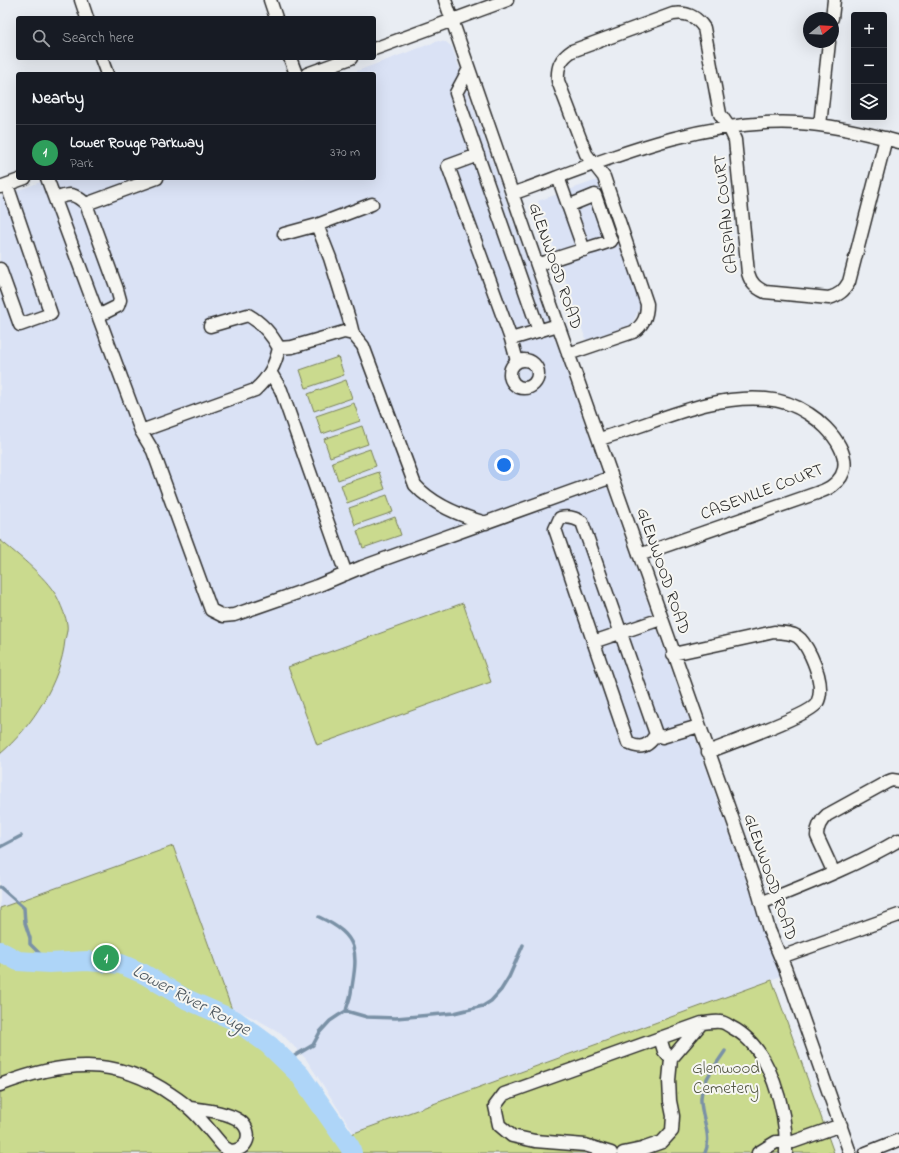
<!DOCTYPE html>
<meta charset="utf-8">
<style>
body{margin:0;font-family:"Indie Flower",sans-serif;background:#20242c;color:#f1f3f6}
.controls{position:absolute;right:12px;top:12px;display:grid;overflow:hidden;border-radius:4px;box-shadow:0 4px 16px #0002}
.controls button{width:36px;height:36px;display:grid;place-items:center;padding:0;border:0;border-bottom:1px solid #363941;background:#171b24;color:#f1f3f6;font:20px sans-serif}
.compass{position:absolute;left:803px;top:12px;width:36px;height:36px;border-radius:50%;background:#171b24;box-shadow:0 4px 16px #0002;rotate:72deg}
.you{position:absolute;left:504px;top:465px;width:14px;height:14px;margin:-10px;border:3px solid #fff;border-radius:50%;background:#1a73e8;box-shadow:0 0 0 6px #1a73e833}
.badge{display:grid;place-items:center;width:26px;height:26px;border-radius:50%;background:#0f766e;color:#fff;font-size:13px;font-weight:700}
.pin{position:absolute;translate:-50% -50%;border:2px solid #fff;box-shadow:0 1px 4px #0006}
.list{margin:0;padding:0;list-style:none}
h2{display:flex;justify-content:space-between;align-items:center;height:52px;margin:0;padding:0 16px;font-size:17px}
h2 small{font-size:13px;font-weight:400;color:#9ea1a6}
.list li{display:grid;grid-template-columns:26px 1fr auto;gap:12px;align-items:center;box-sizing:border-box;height:56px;padding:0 16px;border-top:1px solid #363941}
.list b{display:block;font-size:15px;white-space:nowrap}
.list p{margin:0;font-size:13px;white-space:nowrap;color:#9ea1a6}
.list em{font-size:13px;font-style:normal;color:#9ea1a6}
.icon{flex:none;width:22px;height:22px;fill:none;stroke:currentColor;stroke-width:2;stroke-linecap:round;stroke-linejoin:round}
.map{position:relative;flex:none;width:899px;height:1153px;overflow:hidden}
.search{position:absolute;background:#171b24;box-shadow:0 4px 16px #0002;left:16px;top:16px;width:360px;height:44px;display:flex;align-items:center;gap:10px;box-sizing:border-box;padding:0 14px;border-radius:4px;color:#9ea1a6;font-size:15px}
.panel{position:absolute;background:#171b24;box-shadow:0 4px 16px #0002;left:16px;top:72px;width:360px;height:108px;border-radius:4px}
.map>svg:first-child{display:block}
</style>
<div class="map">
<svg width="899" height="1153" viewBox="0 0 899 1153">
<rect width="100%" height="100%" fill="#e9edf3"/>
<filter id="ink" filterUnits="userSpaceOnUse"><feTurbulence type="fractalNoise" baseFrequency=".025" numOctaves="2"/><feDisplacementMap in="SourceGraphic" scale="8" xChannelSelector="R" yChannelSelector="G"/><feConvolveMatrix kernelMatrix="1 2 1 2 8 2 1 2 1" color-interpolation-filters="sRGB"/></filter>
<g filter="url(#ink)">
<path fill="#dae2f5" d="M438,41l8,1 6,5 264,749 65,180 -427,157 -48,-74 -25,-26 -23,-13 -28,-13 -57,-161 -173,62v-711l51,-19h323v-104h-25z
M597,180l44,126 -10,19 -45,15 -48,-139z"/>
<path fill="#cada8e" stroke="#7a825c" d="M338,357l6,18 -38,13 -6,-18z
M346,380l6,18 -38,13 -6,-17z
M354,403l6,18 -38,13 -6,-18z
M362,426l6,18 -38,13 -6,-18z
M370,449l6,17 -38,14 -6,-18z
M379,472l6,17 -38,14 -6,-18z
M387,495l6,17 -38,13 -6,-17z
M395,517l6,18 -38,13 -6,-17z
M0,540c18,15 50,40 59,61 3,7 7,16 8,23 1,5 -1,11 -2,16 -4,41 -33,87 -65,114z
M463,603l28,79 -174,63 -29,-78z
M173,846l63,175 33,24 31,30 43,62 429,-157 62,173h-834v-245z"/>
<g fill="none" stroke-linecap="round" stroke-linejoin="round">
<path stroke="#7a91a6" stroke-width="3.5" d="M0,847l21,-11
M0,887l24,21 1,15 5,15v6l10,10 6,9
M319,917c41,19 39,35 32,76 -1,7 -4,12 -5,18
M286,1062l10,-7 17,-10 7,-13 10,-11 9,-6 7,-4 21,6 29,1 58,-5 29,-7 8,-5 10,-11 8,-13 14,-32
M705,1153c8,-18 -5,-37 -4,-55 1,-17 15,-33 24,-47"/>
<path stroke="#aed5f8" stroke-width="20" d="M0,951l18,10 31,2 38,-2 34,3 23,10 42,25 50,22 33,24 31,30 50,72 2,6"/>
<g stroke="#2b2b2b" stroke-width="15">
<path id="minor" d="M81,0l6,18
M270,0l6,18
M445,0l92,265 220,623 12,42 16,38 65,185
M832,18l2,-18
M374,49l133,-49
M101,58l6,16
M290,58l6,16
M469,69l-13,24 83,238
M307,74l44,-16
M820,125l9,-83
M478,155l-30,11 63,173 47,-14
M558,177l26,73
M47,178l94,253 12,20 58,159 12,6 11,-1 83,-29 45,-19 250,-90
M0,187l25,-9
M512,194c91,-33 187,-76 286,-71 34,2 68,10 101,19
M55,199c15,-6 19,-6 31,5l31,85 3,11 -2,6 -20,10
M86,204l71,-26
M317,225l13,33 20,64 3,12
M284,234l33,-9 55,-21
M537,265c24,-9 49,-16 74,-24l-16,-46 -27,11
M0,269l20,56 31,-11 -44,-129
M210,326l38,-11c14,8 23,18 31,33
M511,339l6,22
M568,354l65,-22c11,-7 14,-16 14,-28l-43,-127 -18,-23 -28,-73c-1,-14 2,-22 14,-30l101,-37c14,-2 23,2 31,14l16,86 9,13 6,13 13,133c3,10 7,14 17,19l64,6c10,-3 15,-7 20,-16l37,-144
M510 374a14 14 0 1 1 28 0a14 14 0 1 1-28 0Z
M270,372l11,18 65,184
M141,431l114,-41c14,-13 20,-24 24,-42l13,-1 52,-15 9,2 10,12 52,139c18,20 46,31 71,38
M599,439c55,-15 109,-45 167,-40 15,1 31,7 43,15 21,13 53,50 24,71 -4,4 -11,6 -16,8l-178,62
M593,642l68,-23
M673,654l101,-22c23,1 27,3 37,24 6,13 13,34 6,47 -6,12 -92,42 -109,49
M656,734c-7,12 -15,16 -28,9l-73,-214 5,-11c8,-2 14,-1 22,4l74,212 6,3 37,-11
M834,873l-17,-37c0,-9 3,-15 10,-21l60,-33 5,-2 7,1
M761,903c47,-19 94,-37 138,-63
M781,957l118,-42
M660,1038l4,13 7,8
M0,1085c62,-24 115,-30 172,10 6,4 12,8 17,13 12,10 24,27 35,39l6,4c18,0 24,-19 10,-30 -12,-9 -35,-11 -50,-13
M611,1153l-26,-8 -50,-4 -23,-5 -13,-11 -4,-19 9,-12 198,-71c5,0 13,-2 18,-1 4,0 8,3 11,5 40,20 56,85 55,126
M623,1153l19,-4 20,-7 10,-11 1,-15 -3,-15 -1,-21 2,-21 30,-35
M758,1153l18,-11h17l48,-17
M866,1153l33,-13"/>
</g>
<use href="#minor" stroke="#f6f6f2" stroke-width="12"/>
</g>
</g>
<g text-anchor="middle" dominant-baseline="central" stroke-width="4" stroke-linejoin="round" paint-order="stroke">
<g font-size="17" fill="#2b2b2b" stroke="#f6f6f2">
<text transform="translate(726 214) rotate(-96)">CASPIAN COURT</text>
<text transform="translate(555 266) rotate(71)">GLENWOOD ROAD</text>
<text transform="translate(762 492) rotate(-21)">CASEVILLE COURT</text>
<text transform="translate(663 571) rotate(71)">GLENWOOD ROAD</text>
<text transform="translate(770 877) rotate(71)">GLENWOOD ROAD</text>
</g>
<g font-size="17" fill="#535744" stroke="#f6f6f2">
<text x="726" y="1068">Glenwood<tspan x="726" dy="20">Cemetery</tspan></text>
</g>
<g font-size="18" font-style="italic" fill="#4c565e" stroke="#f6f6f2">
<text transform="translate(191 1001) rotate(28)">Lower River Rouge</text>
</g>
</g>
</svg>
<div class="controls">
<button>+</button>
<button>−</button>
<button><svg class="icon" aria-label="layers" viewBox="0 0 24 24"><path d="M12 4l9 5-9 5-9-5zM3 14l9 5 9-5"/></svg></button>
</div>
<svg class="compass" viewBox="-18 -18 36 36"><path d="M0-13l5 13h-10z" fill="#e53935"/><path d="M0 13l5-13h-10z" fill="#9ea1a6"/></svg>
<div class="you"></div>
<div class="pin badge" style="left:106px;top:958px;background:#2e9e5b">1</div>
<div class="search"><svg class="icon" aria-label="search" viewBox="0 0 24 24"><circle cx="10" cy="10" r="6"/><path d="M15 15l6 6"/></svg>Search here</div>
<section class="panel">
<h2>Nearby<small></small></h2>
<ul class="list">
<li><span class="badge" style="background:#2e9e5b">1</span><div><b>Lower Rouge Parkway</b><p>Park</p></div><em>370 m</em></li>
</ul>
</section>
</div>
